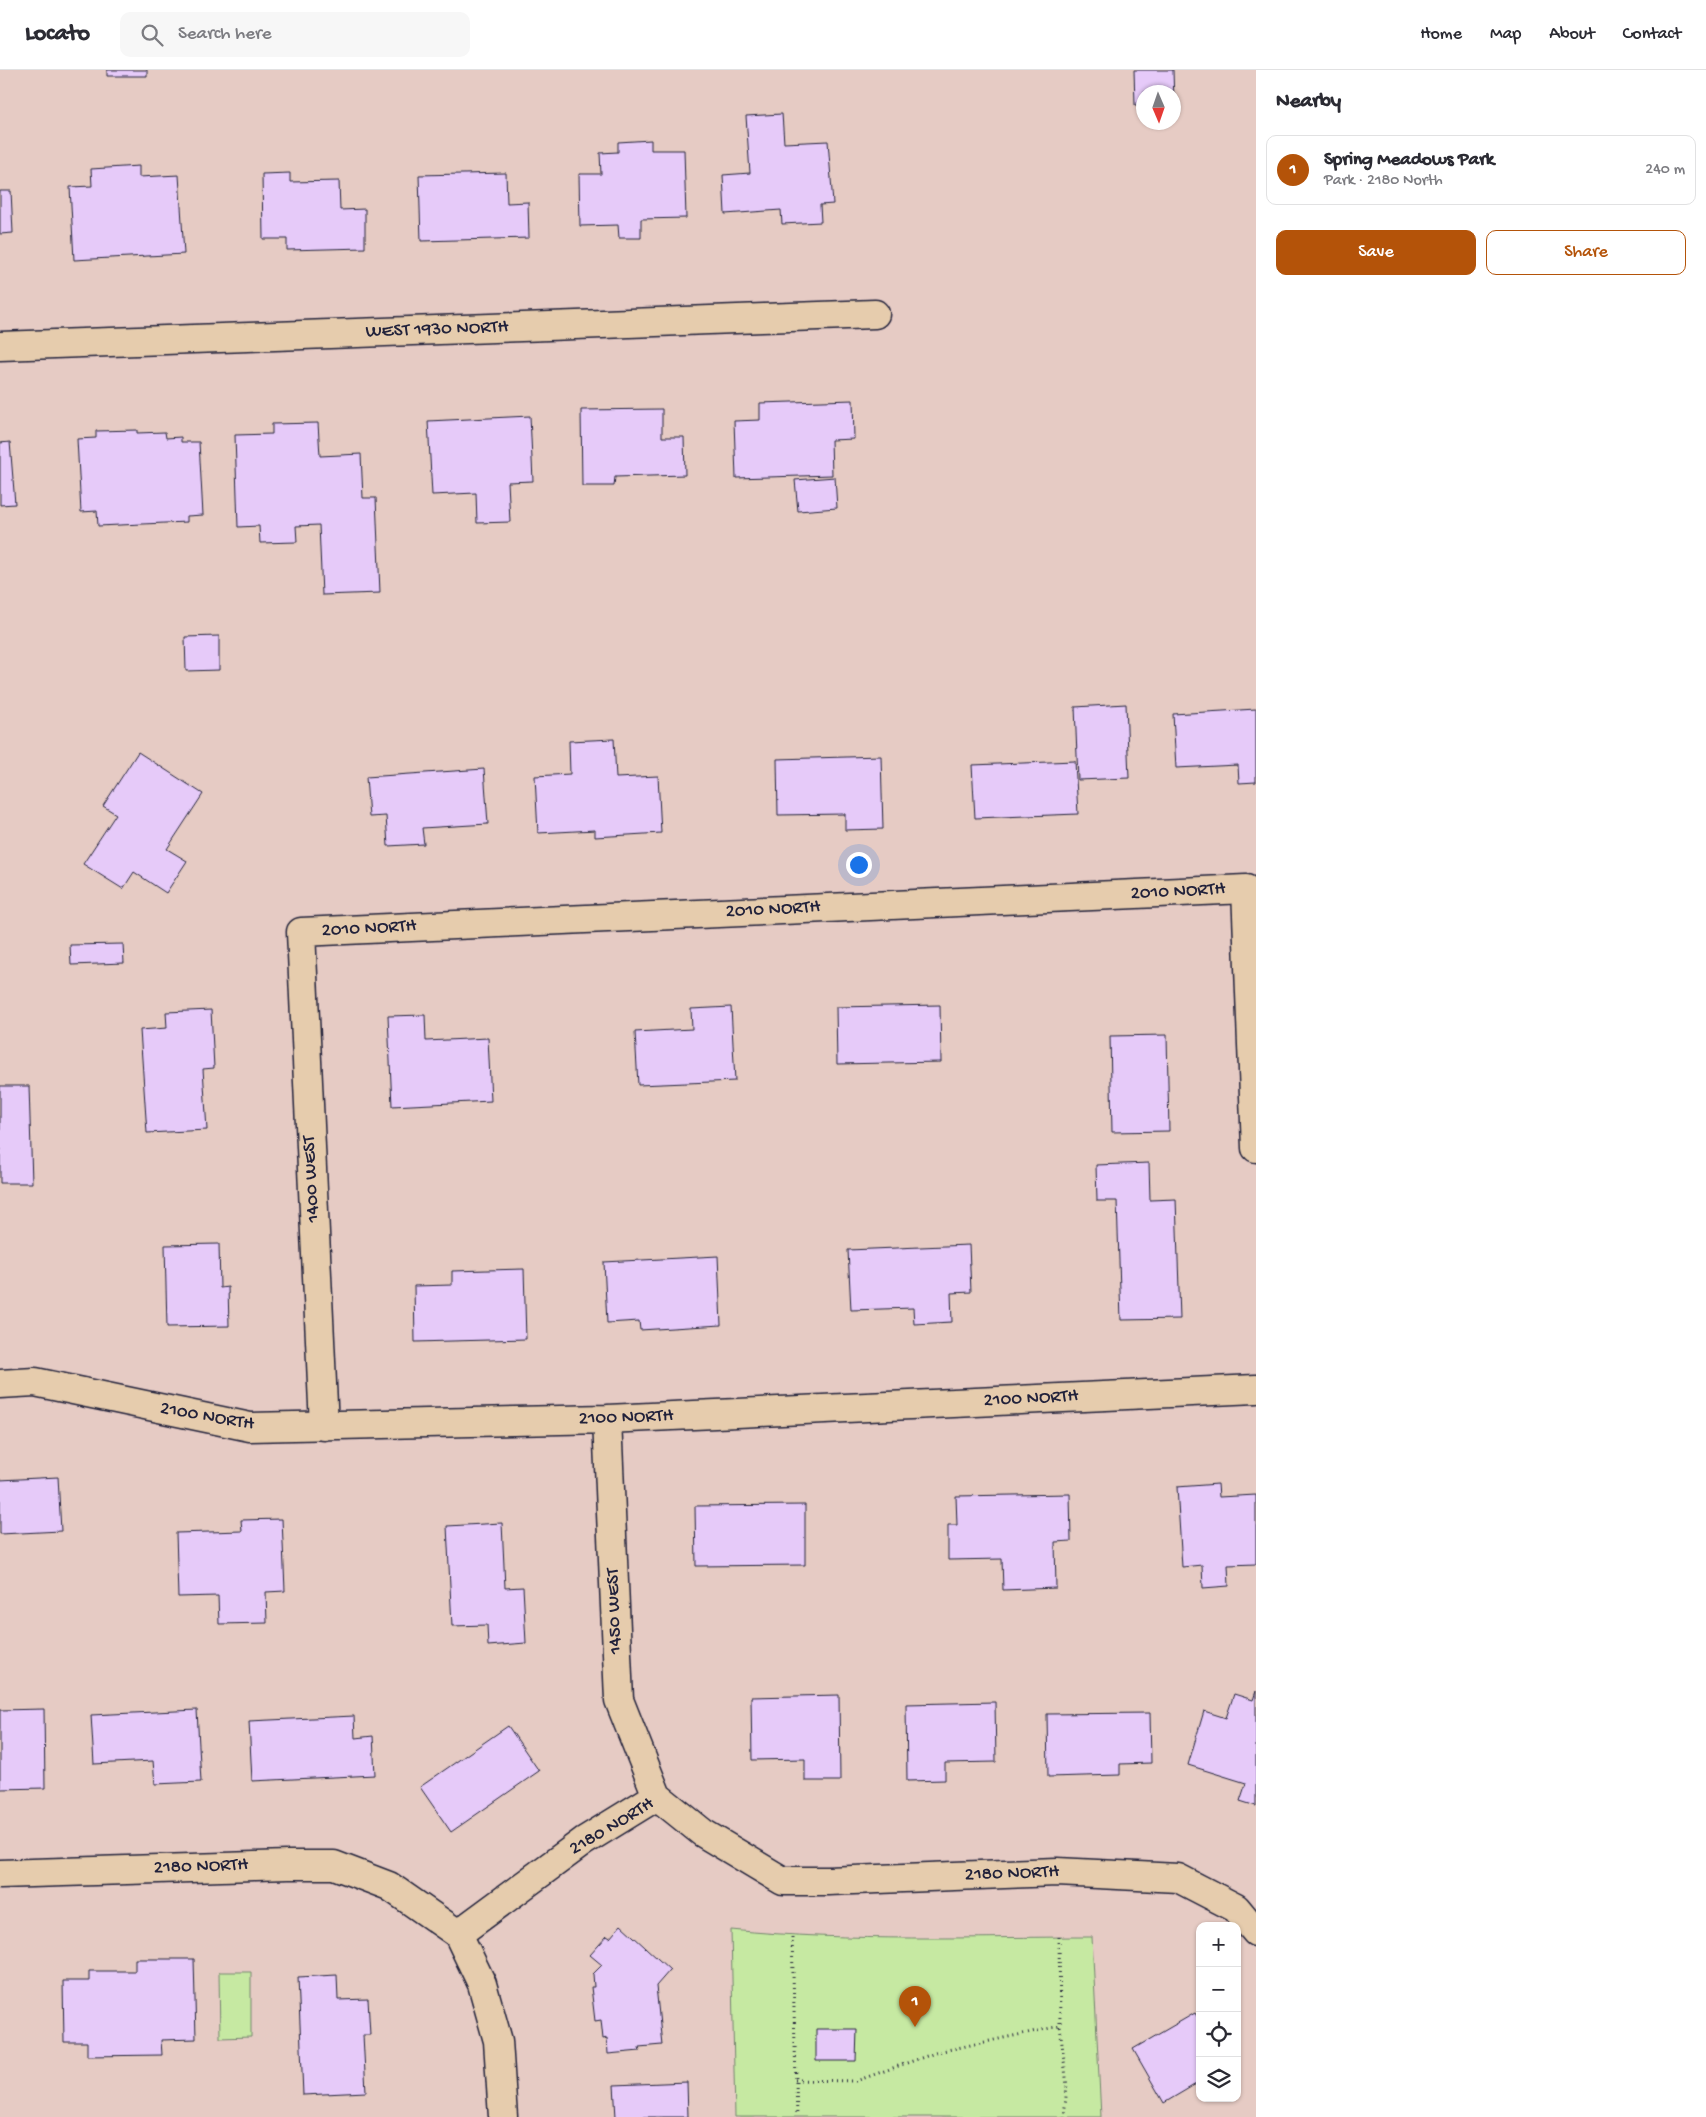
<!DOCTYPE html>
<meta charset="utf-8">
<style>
body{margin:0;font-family:"Gochi Hand",sans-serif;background:#f7f7f7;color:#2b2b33}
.controls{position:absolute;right:15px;bottom:15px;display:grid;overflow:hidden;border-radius:10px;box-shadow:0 1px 4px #0004}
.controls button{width:45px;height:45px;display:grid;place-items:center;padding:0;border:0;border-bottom:1px solid #e1e1e2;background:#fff;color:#2b2b33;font:25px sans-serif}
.compass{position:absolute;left:1136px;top:15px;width:45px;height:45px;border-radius:50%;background:#fff;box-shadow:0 1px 4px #0004;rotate:178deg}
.you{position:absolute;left:858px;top:794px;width:18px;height:18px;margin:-12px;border:4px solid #fff;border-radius:50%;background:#1a73e8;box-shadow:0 0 0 8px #1a73e833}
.badge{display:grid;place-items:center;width:32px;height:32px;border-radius:50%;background:#b45309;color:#fff;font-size:16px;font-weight:700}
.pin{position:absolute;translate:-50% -41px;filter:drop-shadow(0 1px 2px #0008)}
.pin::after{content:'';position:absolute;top:26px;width:18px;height:15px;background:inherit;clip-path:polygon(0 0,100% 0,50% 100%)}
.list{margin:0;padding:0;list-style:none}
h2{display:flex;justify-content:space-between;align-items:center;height:65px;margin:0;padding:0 20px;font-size:21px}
h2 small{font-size:16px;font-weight:400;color:#7c7c81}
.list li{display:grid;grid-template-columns:32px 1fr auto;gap:15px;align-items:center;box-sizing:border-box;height:70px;margin:0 10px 10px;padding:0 10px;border:1px solid #e1e1e2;border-radius:10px}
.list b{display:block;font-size:19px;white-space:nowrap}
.list p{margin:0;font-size:16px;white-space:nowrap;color:#7c7c81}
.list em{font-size:16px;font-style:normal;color:#7c7c81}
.actions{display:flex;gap:10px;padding:15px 20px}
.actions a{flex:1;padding:11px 0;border:1px solid #b45309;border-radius:10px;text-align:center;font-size:18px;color:#b45309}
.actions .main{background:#b45309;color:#fff}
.icon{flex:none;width:28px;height:28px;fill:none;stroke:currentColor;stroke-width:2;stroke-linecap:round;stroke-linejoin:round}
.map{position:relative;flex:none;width:1256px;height:2047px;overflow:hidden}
header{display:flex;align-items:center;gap:30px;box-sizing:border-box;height:70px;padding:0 25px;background:#fff;border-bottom:1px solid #e1e1e2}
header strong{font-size:24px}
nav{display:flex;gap:28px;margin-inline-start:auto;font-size:18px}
.search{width:350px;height:45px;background:#f7f7f7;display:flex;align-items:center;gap:12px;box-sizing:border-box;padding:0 18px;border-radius:10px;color:#7c7c81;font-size:19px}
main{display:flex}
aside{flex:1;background:#fff}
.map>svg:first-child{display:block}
</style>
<header>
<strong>Locato</strong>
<div class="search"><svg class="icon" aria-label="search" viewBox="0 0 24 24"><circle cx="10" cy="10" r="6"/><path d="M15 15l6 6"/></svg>Search here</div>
<nav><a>Home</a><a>Map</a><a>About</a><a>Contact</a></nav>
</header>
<main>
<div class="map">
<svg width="1256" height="2047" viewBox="0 0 1256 2047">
<rect width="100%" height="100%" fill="#e6cbc4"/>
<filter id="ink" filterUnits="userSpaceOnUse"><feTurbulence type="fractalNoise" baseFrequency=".02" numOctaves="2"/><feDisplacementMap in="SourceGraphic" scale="10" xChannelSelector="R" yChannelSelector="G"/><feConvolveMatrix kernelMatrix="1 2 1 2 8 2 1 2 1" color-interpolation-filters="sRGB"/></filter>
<g filter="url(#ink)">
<path fill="#c6e9a2" stroke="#74866e" d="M731,1860c120,12 241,7 361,7l9,180h-366z
M219,1902h32v65l-31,1z"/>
<path fill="#e6caf9" stroke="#22223b" d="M107,0h40v6h-40z
M1134,0h39l1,34v-12h-30v13h-9z
M782,44l2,29 44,-2 5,63 -13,1 1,17 -39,2 -1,-14 -56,4 -2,-39 27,-2 -4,-57z
M651,70v10h33l2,68 -45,1v19h-22l-1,-13 -38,1 -1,-52h22l-1,-21 18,-1v-10z
M139,96v11l40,-2 5,79 -110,6 -4,-73 22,-1 -1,-17z
M290,103v9l49,-1 1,29 25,-1v39l-78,2v-11h-24l-1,-65z
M506,103l1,30 21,-1 1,36 -108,3 -2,-66z
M0,121h11l2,42 -13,1z
M853,330l1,39 -23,1 1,35 -96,3 -2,-57 26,-1v-17z
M662,339v28h22l1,38 -70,2 -1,9h-32l-1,-76z
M530,346l3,65 -25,1 2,40 -33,1 -1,-30 -44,2 -4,-74z
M318,353l2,33 41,-2 2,44h13l4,95 -58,2 -3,-70 -23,1 1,16 -37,1 -1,-17 -21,1 -3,-92 37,-1v-10z
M137,360v3l28,-1 1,6 15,-1v5h18l4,73 -16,1v6l-89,4 -1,-15 -16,1 -4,-73 19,-1v-7z
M10,372l5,62 -15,1v-62z
M835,407l2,31 -39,3 -3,-31z
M219,566v34l-33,1 -1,-34z
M1126,634l3,74 -51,2 -3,-73z
M1256,639v73l-17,1 -1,-18 -62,3 -3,-54z
M614,669l2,39 42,-2 3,57 -66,4v-7l-57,3 -3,-57 35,-2 -1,-33z
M138,682l65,42 -36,55 20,12 -21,32 -32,-21 -11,17 -40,-25 33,-50 -13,-8z
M881,686l2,73 -38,1v-16l-67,1 -1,-56z
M1075,691l3,53 -103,4 -3,-53z
M484,699l4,55 -66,4 2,16 -36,2 -2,-30 -17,1 -3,-40z
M123,874l1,19 -53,2 -1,-20z
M940,935l1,57 -104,2 -1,-57z
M731,937l4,74 -97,4 -3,-53 57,-3 -1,-20z
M211,940l3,58 -11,1 4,61 -60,3 -7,-103 27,-2 -1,-16z
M425,945l1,26 62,-3 3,63 -99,5 -4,-90z
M1167,965l2,96 -57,1 -2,-96z
M0,1016h29l3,97h-32z
M1149,1093l1,37 26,-1 4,120 -59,1 -4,-119h-20l-1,-36z
M219,1174l1,44 8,-1 1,39 -62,1 -2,-82z
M969,1175l2,47 -20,1 1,29 -38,2 -1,-16 -62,2 -3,-60z
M718,1186l3,69 -81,5 -1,-9 -32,2 -3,-61z
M524,1199l2,70 -111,3 -1,-56 38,-1v-14z
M58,1407l3,54 -61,3v-54z
M1218,1414l1,13 37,-2v69l-28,1 1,21 -26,2 -1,-23 -20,2 -5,-80z
M1070,1424l1,47 -16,1 1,46 -53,2 -1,-31 -54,1v-35h9l-1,-29z
M805,1435v60l-109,1 -1,-60z
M282,1449l3,72 -19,1 1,31 -48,1 -1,-28 -40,1 -2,-64 66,-2 -1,-11z
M502,1453l3,65 18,-1 3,56 -38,3 -1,-21 -35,1 -5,-100z
M1256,1621v115l-16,-5 6,-18 -58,-18 16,-54 22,7 8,-24 19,6z
M839,1625l1,86h-35v-22l-53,1 -1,-63z
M995,1632l1,60 -51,1v17l-38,1 -1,-77z
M44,1639l1,79 -45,1v-79z
M197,1640l4,72 -46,2 -2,-23 -59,3 -3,-49z
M1150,1643l1,50 -31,1v11l-72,2 -1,-63z
M354,1646l1,22 18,-2 2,39 -123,6 -3,-60z
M508,1656l31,45 -88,61 -31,-45z
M621,1855l49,45 -14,16 6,59 -23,2 1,4 -32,3 -1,-16 -4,1 -2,-19 -6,1 -4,-34h3l-1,-13 9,-9 -12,-10 17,-19 3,2z
M135,1889h59l2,80 -35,1 1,15 -75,1v-14h-23l-1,-61h26v-10h46z
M337,1905l1,25 30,-1 2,36h-7l3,57 -63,3 -5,-118z
M1195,1943l5,8v70l-4,-7 -32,19 -31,-54z
M816,1959h41l-1,32h-40z
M687,2012l1,35h-72l-2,-32z"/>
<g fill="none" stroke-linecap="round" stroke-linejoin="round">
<g stroke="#22223b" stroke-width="31">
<path id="minor" d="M0,276l875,-32
M0,1314l35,-2 215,45 357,-8 649,-30
M607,1349l12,281 38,96
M324,1356l-23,-494 945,-43 10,259
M0,1804l288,-9h46l55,21 69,48 126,-93 73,-45 46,37 80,48h45l229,-9 121,6 58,30 20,24
M458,1864l24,50 16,57 5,76"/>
</g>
<path stroke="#22223b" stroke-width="3" stroke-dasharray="1 4" stroke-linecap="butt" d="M792,1867l5,180
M1059,1867l1,89 7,60 -3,31
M795,2010l61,1 82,-29 122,-26"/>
<use href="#minor" stroke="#e6ccad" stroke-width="28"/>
</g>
</g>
<g text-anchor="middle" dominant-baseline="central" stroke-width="4" stroke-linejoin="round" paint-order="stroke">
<g font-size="19" fill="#22223b" stroke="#e6ccad">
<text transform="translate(437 260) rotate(-2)">WEST 1930 NORTH</text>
<text transform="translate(1178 822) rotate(-3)">2010 NORTH</text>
<text transform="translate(773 840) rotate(-3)">2010 NORTH</text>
<text transform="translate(369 859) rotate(-3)">2010 NORTH</text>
<text transform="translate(312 1109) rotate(-93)">1400 WEST</text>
<text transform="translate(1031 1329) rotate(-3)">2100 NORTH</text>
<text transform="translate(207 1347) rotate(10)">2100 NORTH</text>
<text transform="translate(626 1348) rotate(-2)">2100 NORTH</text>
<text transform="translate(615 1541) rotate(-92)">1450 WEST</text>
<text transform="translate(612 1757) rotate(-31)">2180 NORTH</text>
<text transform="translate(201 1797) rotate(-2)">2180 NORTH</text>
<text transform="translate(1012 1804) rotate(-2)">2180 NORTH</text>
</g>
</g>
</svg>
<div class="controls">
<button>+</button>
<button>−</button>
<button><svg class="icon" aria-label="locate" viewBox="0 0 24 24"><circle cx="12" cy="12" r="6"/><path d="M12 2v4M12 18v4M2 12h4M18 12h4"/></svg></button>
<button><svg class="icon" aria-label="layers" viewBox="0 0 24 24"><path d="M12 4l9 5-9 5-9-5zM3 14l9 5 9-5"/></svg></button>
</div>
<svg class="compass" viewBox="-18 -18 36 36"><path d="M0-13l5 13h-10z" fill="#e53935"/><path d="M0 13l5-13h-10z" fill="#7c7c81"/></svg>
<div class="you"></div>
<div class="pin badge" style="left:915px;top:1957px">1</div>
</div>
<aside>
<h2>Nearby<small></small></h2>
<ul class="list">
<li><span class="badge">1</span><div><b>Spring Meadows Park</b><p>Park · 2180 North</p></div><em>240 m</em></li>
</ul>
<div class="actions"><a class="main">Save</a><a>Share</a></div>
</aside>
</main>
